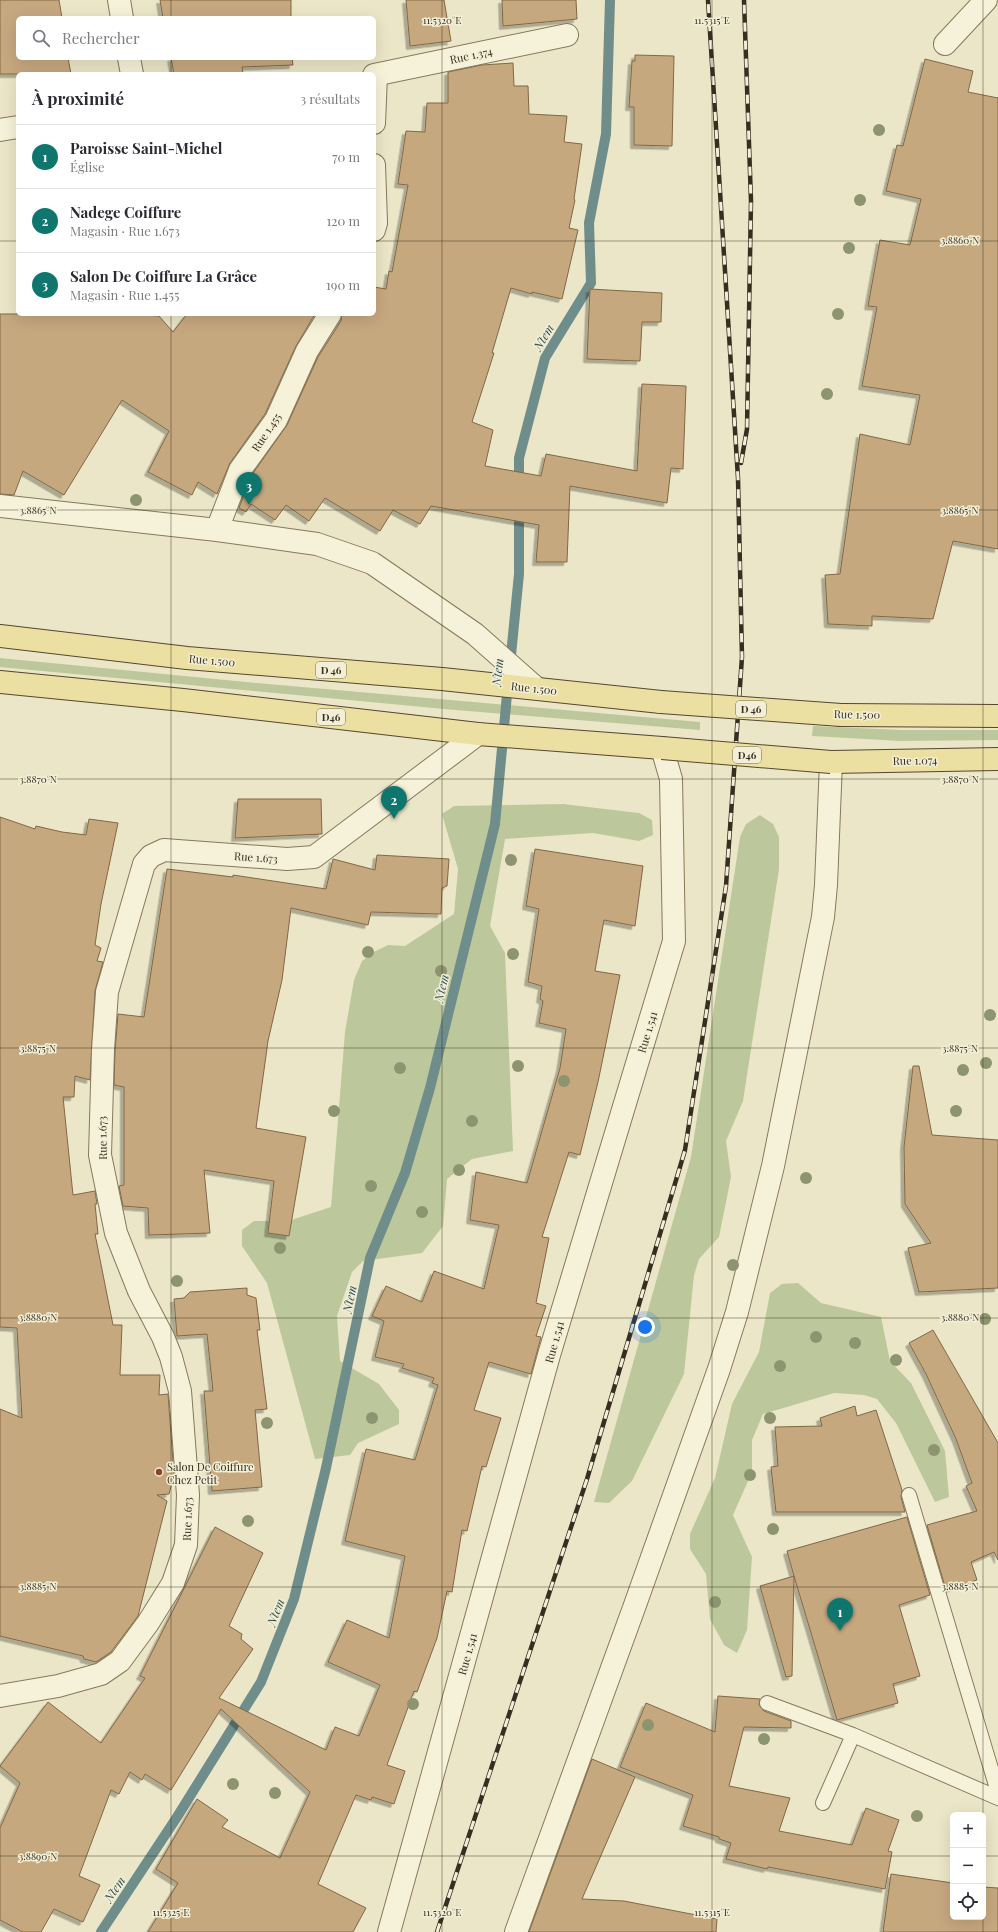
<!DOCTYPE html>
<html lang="fr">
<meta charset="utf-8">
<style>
body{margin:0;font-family:"Playfair Display",serif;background:#f2f2f3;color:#2b2b33}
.controls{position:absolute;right:12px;bottom:12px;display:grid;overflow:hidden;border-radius:6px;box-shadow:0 4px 16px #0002}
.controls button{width:36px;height:36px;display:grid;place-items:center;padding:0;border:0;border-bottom:1px solid #e1e1e2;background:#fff;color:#2b2b33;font:20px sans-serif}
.you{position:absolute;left:645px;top:1327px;width:14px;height:14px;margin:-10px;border:3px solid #fff;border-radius:50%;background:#1a73e8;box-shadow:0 0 0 6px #1a73e833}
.badge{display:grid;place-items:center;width:26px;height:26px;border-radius:50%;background:#0f766e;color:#fff;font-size:13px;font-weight:700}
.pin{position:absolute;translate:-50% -33px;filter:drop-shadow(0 1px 2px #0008)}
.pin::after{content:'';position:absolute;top:21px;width:14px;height:12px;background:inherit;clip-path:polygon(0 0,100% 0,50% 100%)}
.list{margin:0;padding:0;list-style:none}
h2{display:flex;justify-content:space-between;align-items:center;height:52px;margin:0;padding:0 16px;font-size:17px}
h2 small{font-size:13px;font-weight:400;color:#7c7c81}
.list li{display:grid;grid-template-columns:26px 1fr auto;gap:12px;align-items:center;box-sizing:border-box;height:64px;padding:0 16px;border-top:1px solid #e1e1e2}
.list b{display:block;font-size:15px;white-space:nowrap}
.list p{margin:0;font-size:13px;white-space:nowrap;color:#7c7c81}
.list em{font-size:13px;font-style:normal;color:#7c7c81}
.icon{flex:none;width:22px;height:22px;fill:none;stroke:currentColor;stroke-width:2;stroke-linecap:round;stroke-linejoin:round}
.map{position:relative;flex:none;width:998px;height:1932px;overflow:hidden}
.search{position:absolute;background:#fff;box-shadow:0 4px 16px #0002;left:16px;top:16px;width:360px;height:44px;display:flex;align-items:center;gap:10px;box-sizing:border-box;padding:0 14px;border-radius:6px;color:#7c7c81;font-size:15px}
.panel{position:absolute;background:#fff;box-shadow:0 4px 16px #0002;left:16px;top:72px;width:360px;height:244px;border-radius:6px}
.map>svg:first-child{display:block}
</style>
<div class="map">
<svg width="998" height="1932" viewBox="0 0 998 1932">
<defs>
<filter id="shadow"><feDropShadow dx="-3.5" dy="3.5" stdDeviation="0" flood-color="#0004"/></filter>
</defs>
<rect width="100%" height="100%" fill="#ebe6c7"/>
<path fill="#bcc89b" d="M0,658l246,24 454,40v8l-256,-21 -444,-42z
M813,726l88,4h97v10l-98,1 -88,-5z
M563,804l76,9 13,7 1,15 -14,6 -46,-8 -88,6 -15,87 15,27 8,198 -41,8 -25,20 -4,47 -21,27 -59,8 -11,11 -15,44 3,45 39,23 20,26v14l-41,19 -8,12 -35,4 -48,-176 -25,-37v-16l12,-9h34l43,-14 14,-175 9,-52 8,-19 12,-9 14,-7 17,1 49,-32 4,-45 -16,-55 12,-8z
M760,815l13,9 6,13v32l-36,232 -17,40 5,36 -12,60 -20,22 -5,16 -10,99 -52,107 -23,22 -15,-1 97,-345 49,-320 6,-13z
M798,1283l23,20 60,14 9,44 21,22 34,68 4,46 -14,5 -39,-79 -19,-24 -13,-4 -30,-2 -71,21 -11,26v32l-19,43 19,42 -5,73 -10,23 -13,-8 -14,-26 -4,-45 -16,-25v-15l25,-56 17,-74 27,-52 11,-59 12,-9z"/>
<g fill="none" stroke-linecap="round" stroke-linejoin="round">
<path stroke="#6f8d8a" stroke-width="10" d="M519,485v-27l26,-100 46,-75 -2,-60 17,-89 4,-134
M510,665l9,-91v-65
M101,1932l76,-115 84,-135 33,-83 32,-131 44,-210 35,-85 25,-85 65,-264 13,-140"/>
</g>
<path fill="#c6a87f" stroke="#826745" filter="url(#shadow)" d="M0,0h59l3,18h-44v40h50l3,16h-71z
M160,0h131v18h-128z
M406,0h38l7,41 -41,5z
M502,0h74l1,19 -74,7z
M635,55l39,1 -2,90 -38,-1v-38h-5l3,-46h3z
M171,58h121l1,7 -51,2 1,7h-69z
M925,59l48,12 -5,21 30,6v451l-45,-8 -20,78 -61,-3v10l-44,-2 -3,-49 15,-1 20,-140 50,11 10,-50 -58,-9 15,-79 -9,-1 12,-66 30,5 11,-46 -35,-8 11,-46 6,1z
M513,63l1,23h14l1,28 38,2 -3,26 18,2 -8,55 1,1 -6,28 9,2 -16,69 -30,-7v2l-21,-6 -19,65h2l-22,69 21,8 -8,36 56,10 5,-22 91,17 5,-87 44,2 -3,83 -12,-1 -4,35 -97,-17 -3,76h-31l3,-37 -108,-19 -11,18 -27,-14 -13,21 -55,-33 -16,23 -23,-16 -11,15 -24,-16 -5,8 -7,-4 12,-32 36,-51 31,-68 23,-36 1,-7h32v-27l12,2 3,-18 3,1 16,-87 -10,-1 8,-53 19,1 2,-29h21v-31l34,-7z
M590,289l72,4 -1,29h-19l-2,39 -53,-2z
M0,314h133l26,2 14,16 14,-18h128l-19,32 -31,68 -35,49 -13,31 -19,-12 -6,13 -44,-23 21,-41 -47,-31 -58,95 -41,-24 -9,24 -14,-1z
M238,799h83l1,35 -87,4z
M0,817l35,12 1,-3 26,6 24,3 3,-16 29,4 -17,81 -6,41 6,3 -4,13 6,1 -8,29 -5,89 -15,-4 -1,21h-11l10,98 22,-4 2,13h-2l3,30h-3l18,91h9l-2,50h40l-1,20 9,-1 6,81 -5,19 -12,1 10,6 -29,115 -27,36 -15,10 -12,-3 -1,-3 -83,-20v-227l22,9 -5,-90 -17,-1z
M535,849l108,17 -8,60 -31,-6 -9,51 25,4 -22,107 -18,73 -11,-3 -27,85 7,1 -13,65 10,3 -10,30 5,1 -10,37 -42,-12 -15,48 27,8 -15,49 -4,-1 -15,65 -5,-1 -10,62 -5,-1 -10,47 -20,54 -3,-1 -27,74 18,6 -11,33 -22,-7 -1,3 -15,-5 -38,89 48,24 -13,24h-205l30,-49 -22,-14 41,-70 31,21 -6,7 58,31 30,-66 -89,-83 -50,81 -26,-16 -3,6 -12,-8 -11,22 -8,-4 -32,86 21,9 -17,37 -29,-13 -13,23h-18l-23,-12v-92l20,-45 -20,-17 48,-64 53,41 44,-65 -5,-2 75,-149 48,26 -34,73 13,8 -1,5 12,10 -34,49 107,52 9,-23 24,9 21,-51 -52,-23 19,-42 42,18 16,-82 -60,-15 21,-92 49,11 23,-75 -6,-2 2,-5 -32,-10 2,-4 -29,-7 9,-36 -12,-5 14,-30 36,16 12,-31 50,18 15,-64 -29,-5 6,-48 51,11 33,-115 6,-39 -27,-6 4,-22 -3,-2 2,-13 -14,-4 11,-73 -13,-3z
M377,855l72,4 -2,27 -5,2 -1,26 -70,-2 -3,13 -77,-17 -9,72 -14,61 -12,87 50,9 -17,99 -21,-3 6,-52 -70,-11 6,63 -61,2 -1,-27 -25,-2 -4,-20 5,-1v-98l-10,-2 1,-34 3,-37 26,3 23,-148 66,8v-2l93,14 7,-30 42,11z
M913,1066h6l13,69 66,5v148l-79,4 -11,-44 23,-5 -26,-39 -1,-57z
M247,1288v7l9,3 4,32h-3l10,79 -12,1 7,77 -50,4 -8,-100h9l-6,-57 -30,2 -3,-37 10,-1 6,-6z
M933,1330l65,113v117l-4,-8 -23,10 6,18 -31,10 -19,-65 50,-14 -11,-25 6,-3 -16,-44 -30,-65 -17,-31z
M855,1406l2,10 19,-6 26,80 -1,7 4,15h-129l-5,-45 7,-1 -3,-39 47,-1 -2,-8z
M907,1517l23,78 -31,10 21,71 -27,8 5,19 -61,17 -43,-144 -2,100 -6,1 -26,-91 34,-10 -7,-25z
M718,1696l42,3 -1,6 5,6 27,10v7l-47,-1 -15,59 61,12 -11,33 73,14 14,-37 33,12 -11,31 4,1 -7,37 -117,-22 -1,2 -41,-10 5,-16 -12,-4v-2l-36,-11 10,-31 -73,-28 26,-64 69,29z
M592,1759l43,18 -53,122 42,2 93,18 -1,13h-187z
M891,1874l62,9v34h30v-30l15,1v44h-115z"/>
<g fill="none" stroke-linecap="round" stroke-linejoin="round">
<g stroke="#85795d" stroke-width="16">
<path id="service" d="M909,1495l89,297
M767,1703l86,32 145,63
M823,1803l30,-68"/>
</g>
<g stroke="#85795d" stroke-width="24">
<path id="minor" d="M119,0l3,18
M945,44l41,-44
M129,58l3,16
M374,75l193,-40
M374,123l2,-48
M0,130l18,-3
M374,165l2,58 -2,7
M0,506l217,24 100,14 55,19 103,71 61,54
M217,530l23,-60 36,-50 31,-69 23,-37
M0,1696l58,-10 43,-12 19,-13 28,-38 25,-40 13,-38 2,-50 -8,-104 -9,-34 -8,-20 -24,-46 -23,-58 -16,-78 3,-105 4,-58 37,-128 7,-8 13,-6 123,9 27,-2 164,-123
M389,1932l160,-577 125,-414 -3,-162 -9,-31
M516,1932l119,-327 84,-236 18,-57 36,-146 50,-249 3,-32 5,-123"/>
</g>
<g stroke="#534731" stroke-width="24">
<path id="primary" d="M0,636l187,22 255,21 219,23
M0,682l183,18 295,34 184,14
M841,715l157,1
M831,762l167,-3"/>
</g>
<use href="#service" stroke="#f6f2d9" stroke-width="14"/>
<use href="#minor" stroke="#f6f2d9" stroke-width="22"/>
<use href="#primary" stroke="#ebe0a2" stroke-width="22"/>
<g stroke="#362e20" stroke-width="4.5">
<path id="rail" d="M741,463l6,-34 4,-228 -7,-201
M437,1932l150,-453 98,-329 41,-264 16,-229 -4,-179 -30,-478"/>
</g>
<use href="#rail" stroke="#f3efd6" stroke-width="3" stroke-dasharray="9" stroke-linecap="butt"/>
<g stroke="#534731" stroke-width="24" stroke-linecap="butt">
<path id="primary-bridge" d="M661,702l180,13
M662,748l169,14"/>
</g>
<use href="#primary-bridge" stroke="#ebe0a2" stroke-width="22"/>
</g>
<g fill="#8d9470">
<circle cx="879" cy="130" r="6"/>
<circle cx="860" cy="200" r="6"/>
<circle cx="849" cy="248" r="6"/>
<circle cx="838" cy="314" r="6"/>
<circle cx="827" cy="394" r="6"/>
<circle cx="136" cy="500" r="6"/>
<circle cx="511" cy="860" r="6"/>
<circle cx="368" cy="952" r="6"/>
<circle cx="513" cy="954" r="6"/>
<circle cx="441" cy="971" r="6"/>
<circle cx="990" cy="1015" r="6"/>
<circle cx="986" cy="1063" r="6"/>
<circle cx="518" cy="1066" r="6"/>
<circle cx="400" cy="1068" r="6"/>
<circle cx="963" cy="1070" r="6"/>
<circle cx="564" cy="1081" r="6"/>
<circle cx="334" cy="1111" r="6"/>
<circle cx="956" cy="1111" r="6"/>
<circle cx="472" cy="1121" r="6"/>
<circle cx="459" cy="1170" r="6"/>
<circle cx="806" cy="1178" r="6"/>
<circle cx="371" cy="1186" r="6"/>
<circle cx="422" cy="1212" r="6"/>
<circle cx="280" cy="1248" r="6"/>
<circle cx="733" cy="1265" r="6"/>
<circle cx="177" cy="1281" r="6"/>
<circle cx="985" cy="1319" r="6"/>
<circle cx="816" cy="1337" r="6"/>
<circle cx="855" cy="1343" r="6"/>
<circle cx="896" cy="1360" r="6"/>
<circle cx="780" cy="1366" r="6"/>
<circle cx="372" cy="1418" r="6"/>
<circle cx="770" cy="1418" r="6"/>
<circle cx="267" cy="1423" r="6"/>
<circle cx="934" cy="1450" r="6"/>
<circle cx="750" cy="1475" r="6"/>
<circle cx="248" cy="1521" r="6"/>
<circle cx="773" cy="1529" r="6"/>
<circle cx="715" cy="1602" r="6"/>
<circle cx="413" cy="1704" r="6"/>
<circle cx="648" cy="1725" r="6"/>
<circle cx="764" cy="1739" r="6"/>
<circle cx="233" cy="1784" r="6"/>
<circle cx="275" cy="1793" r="6"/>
<circle cx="917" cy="1816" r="6"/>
</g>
<path fill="none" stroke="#362e20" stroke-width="1" stroke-opacity="0.45" d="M171,0v18M442,0v1932M712,0v1932M983,0v1815M171,58v16M0,241h18M374,241h624M171,314v1618M0,510h998M0,779h998M0,1048h998M0,1318h998M0,1587h998M0,1856h953M983,1856h15M983,1917v15"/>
<circle fill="#8f4032" stroke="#f3efd6" stroke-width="1.5" cx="159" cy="1472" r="4"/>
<g text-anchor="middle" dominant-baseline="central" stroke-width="3" stroke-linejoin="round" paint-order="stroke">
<g fill="#f3efd6" stroke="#6f6857" stroke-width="1">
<rect x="316" y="662" width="30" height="16" rx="3"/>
<rect x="736" y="701" width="30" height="16" rx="3"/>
<rect x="317" y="709" width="28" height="16" rx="3"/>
<rect x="733" y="747" width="28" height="16" rx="3"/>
</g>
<g font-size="10" font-weight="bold" fill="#362e20">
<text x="331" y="670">D 46</text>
<text x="751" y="709">D 46</text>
<text x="331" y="717">D46</text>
<text x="747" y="755">D46</text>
</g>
<g font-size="11" fill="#362e20" stroke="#f3efd6">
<text transform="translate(471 55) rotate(-12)">Rue 1.374</text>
<text transform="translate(266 432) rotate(-56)">Rue 1.455</text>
<text transform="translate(212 660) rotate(5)">Rue 1.500</text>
<text transform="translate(534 688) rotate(6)">Rue 1.500</text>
<text transform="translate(857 714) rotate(1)">Rue 1.500</text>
<text transform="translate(915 760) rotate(-1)">Rue 1.074</text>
<text transform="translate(256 857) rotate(4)">Rue 1.673</text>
<text transform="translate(647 1032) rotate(-73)">Rue 1.541</text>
<text transform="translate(102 1138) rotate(-91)">Rue 1.673</text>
<text transform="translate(554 1342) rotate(-74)">Rue 1.541</text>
<text transform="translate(187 1519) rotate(-88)">Rue 1.673</text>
<text transform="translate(467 1654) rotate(-74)">Rue 1.541</text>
</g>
<g font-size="11" fill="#362e20" stroke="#f3efd6" text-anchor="start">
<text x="167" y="1466">Salon De Coiffure<tspan x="167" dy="13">Chez Petit</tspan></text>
</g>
<g font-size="12" font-style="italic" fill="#305155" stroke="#f3efd6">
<text transform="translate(543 337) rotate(-59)">Ntem</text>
<text transform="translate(497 672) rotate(-84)">Ntem</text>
<text transform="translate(441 988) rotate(-76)">Ntem</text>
<text transform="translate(349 1299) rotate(-78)">Ntem</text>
<text transform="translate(275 1612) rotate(-68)">Ntem</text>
<text transform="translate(114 1889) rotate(-56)">Ntem</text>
</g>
</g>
<g font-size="10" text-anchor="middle" fill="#362e20" stroke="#f3efd6" stroke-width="3" stroke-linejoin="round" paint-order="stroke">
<text x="442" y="24">11.5320°E</text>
<text x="712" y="24">11.5315°E</text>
<text x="960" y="244">3.8860°N</text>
<text x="960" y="514">3.8865°N</text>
<text x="38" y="514">3.8865°N</text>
<text x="960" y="783">3.8870°N</text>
<text x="38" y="783">3.8870°N</text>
<text x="960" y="1052">3.8875°N</text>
<text x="38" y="1052">3.8875°N</text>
<text x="38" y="1321">3.8880°N</text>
<text x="960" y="1321">3.8880°N</text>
<text x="960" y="1590">3.8885°N</text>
<text x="38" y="1590">3.8885°N</text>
<text x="38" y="1860">3.8890°N</text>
<text x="171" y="1916">11.5325°E</text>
<text x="442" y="1916">11.5320°E</text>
<text x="712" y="1916">11.5315°E</text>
</g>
</svg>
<div class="controls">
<button>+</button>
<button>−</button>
<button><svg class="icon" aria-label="locate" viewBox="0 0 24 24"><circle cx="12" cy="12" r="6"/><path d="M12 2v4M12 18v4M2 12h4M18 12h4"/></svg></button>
</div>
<div class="you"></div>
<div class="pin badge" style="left:840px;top:1631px">1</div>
<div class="pin badge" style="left:394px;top:819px">2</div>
<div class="pin badge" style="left:249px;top:505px">3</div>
<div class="search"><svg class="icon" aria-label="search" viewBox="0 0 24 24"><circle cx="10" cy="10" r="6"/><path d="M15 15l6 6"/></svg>Rechercher</div>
<section class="panel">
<h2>À proximité<small>3 résultats</small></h2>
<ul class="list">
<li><span class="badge">1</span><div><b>Paroisse Saint-Michel</b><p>Église</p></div><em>70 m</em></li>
<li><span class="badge">2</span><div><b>Nadege Coiffure</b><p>Magasin · Rue 1.673</p></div><em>120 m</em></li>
<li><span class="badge">3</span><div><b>Salon De Coiffure La Grâce</b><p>Magasin · Rue 1.455</p></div><em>190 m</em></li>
</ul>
</section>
</div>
